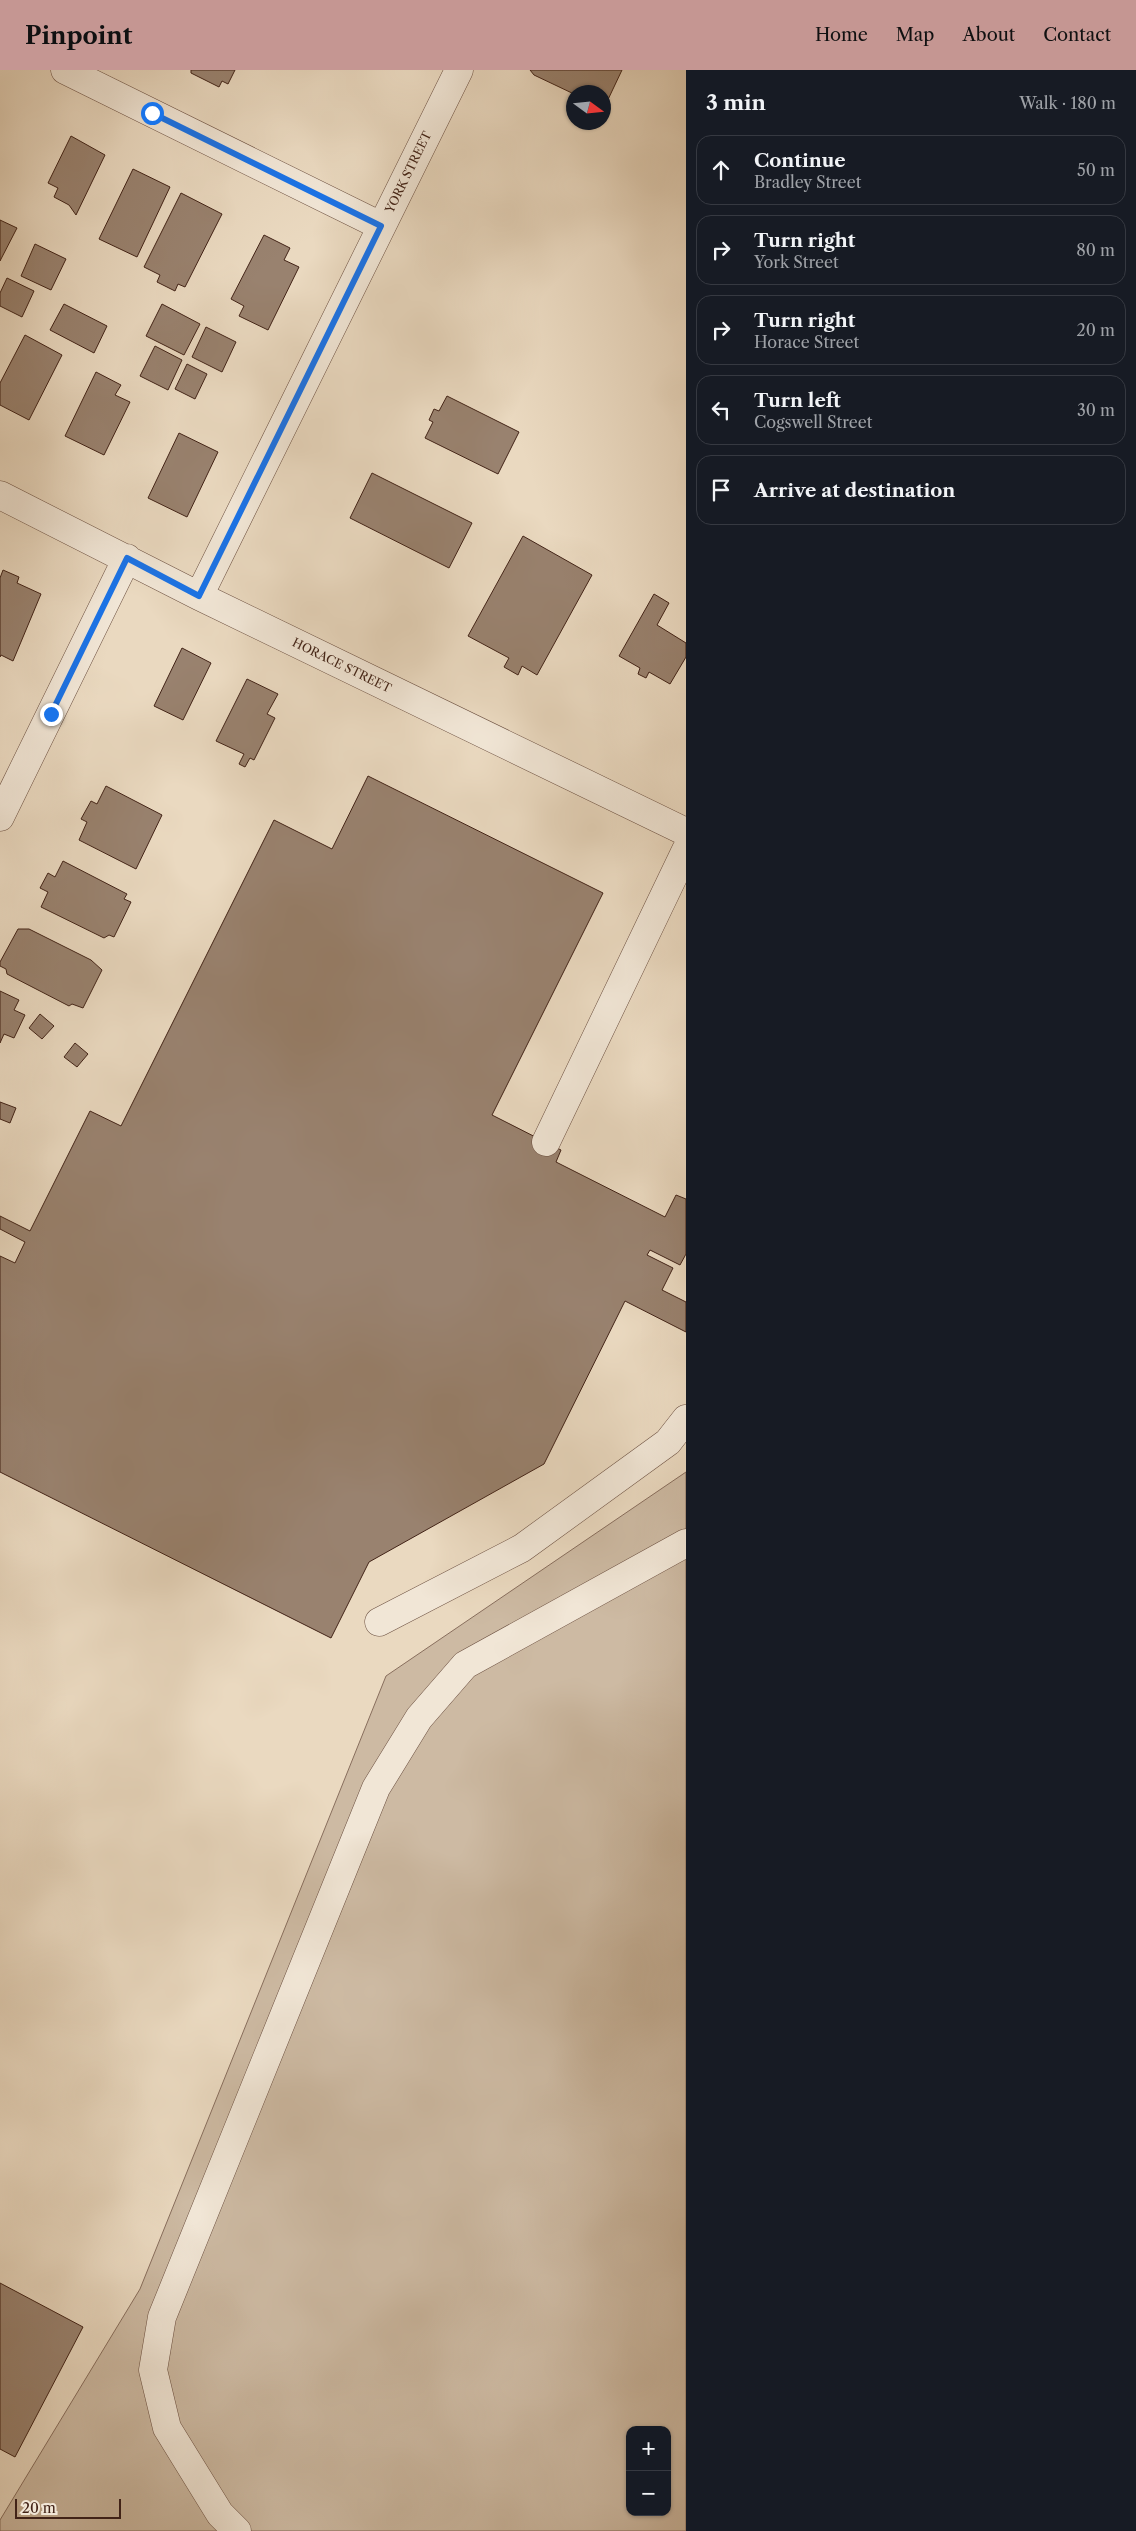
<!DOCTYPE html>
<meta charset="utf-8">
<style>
body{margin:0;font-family:"Libre Caslon Text",serif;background:#20242c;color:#f1f3f6}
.controls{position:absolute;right:15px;bottom:15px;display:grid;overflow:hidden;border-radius:10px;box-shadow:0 1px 4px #0004}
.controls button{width:45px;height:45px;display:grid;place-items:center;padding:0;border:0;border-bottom:1px solid #363941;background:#171b24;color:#f1f3f6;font:25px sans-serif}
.compass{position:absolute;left:566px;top:15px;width:45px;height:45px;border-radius:50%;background:#171b24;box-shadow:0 1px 4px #0004;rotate:105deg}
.scale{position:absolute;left:15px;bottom:12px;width:106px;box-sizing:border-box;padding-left:5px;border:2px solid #422317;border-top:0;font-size:14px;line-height:18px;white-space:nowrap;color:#422317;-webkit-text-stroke:4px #f1e6d6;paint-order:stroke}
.stop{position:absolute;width:15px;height:15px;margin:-11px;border:4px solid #1a73e8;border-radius:50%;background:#fff}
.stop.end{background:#1a73e8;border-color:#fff;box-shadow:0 1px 5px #0008}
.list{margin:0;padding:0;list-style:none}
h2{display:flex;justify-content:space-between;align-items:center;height:65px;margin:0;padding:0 20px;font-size:21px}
h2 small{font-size:16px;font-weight:400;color:#9ea1a6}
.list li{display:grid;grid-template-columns:32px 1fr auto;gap:15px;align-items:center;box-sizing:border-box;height:70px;margin:0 10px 10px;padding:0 10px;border:1px solid #363941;border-radius:15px}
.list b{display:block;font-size:19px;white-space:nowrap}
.list p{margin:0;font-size:16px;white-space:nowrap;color:#9ea1a6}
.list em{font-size:16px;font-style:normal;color:#9ea1a6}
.icon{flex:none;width:28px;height:28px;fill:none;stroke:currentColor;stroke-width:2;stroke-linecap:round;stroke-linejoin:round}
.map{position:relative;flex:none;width:686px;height:2461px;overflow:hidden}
header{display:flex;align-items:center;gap:30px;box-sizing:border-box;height:70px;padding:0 25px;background:#c59692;color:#111}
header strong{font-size:24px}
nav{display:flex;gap:28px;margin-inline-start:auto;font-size:18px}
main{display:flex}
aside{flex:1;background:#171b24}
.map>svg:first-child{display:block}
</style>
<header>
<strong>Pinpoint</strong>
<nav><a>Home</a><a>Map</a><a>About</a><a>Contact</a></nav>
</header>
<main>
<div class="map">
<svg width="686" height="2461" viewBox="0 0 686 2461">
<rect width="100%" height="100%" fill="#ead9c0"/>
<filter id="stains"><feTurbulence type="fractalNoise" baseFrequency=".004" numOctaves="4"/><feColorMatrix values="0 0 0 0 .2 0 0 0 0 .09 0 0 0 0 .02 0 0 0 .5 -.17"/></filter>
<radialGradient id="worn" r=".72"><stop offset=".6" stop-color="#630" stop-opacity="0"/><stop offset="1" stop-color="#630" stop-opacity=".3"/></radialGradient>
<path fill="#cdbaa3" stroke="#886e5d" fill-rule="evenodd" d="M686,1402v1059h-686v-11l140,-231 246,-613zM630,2360h37v82h-37z"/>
<path fill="#99826f" stroke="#422317" d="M191,0h44l-7,14 -6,-3 -3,6 -28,-14z
M530,0h92l-18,38v-16l-30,2 -40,-19z
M71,66l34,19 -29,60 -7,-10 -15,-8 4,-9 -10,-5z
M133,99l37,18 -33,70 -38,-18z
M181,123l41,21 -37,73 -7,-3 -3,7 -18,-9 3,-7 -16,-8z
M0,150l17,8 -17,33z
M264,165l26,13 -6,12 15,7 -31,63 -29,-14 5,-10 -13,-7z
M35,174l31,15 -15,31 -30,-14z
M7,208l27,13 -12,26 -22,-11v-13z
M64,234l43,22 -13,27 -44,-23z
M162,234l38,20 -16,31 -38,-19z
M206,257l30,15 -14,30 -30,-15z
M25,265l37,20 -33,65 -29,-15v-22z
M155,276l27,14 -14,30 -28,-14z
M187,294l20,10 -12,25 -20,-10z
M96,302l25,13 -6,10 15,7 -26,53 -39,-19z
M447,326l72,36 -21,42 -73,-36 8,-16 -4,-2 5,-11 5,2z
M179,363l39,19 -31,65 -39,-19z
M372,403l100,50 -23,45 -99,-50z
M523,466l69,39 -55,100 -15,-9 -4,9 -14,-8 5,-9 -41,-22z
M3,500l16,7 -2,6 24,11 -28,67 -12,-6 -1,2v-79z
M654,524l15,9 -12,22 29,18v14l-16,27 -21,-12 -3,6 -8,-4 2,-6 -21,-12z
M182,578l29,15 -28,57 -29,-14z
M247,609l31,15 -11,20 8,4 -21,42 -4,-2 -5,9 -6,-3 5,-10 -28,-13z
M368,706l235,117 -111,222 69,35 -5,12 109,55 11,-22 10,4v55l-6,11 -30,-15 -3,5 26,13 -11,22 24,12v30l-61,-31 -81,163 -175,98 -38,76 -331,-166v-216l15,7 10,-21 -25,-13v-13l30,15 60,-120 31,15 153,-306 58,29z
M106,716l56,29 -26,54 -57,-29 8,-18 -6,-3 10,-18 6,3z
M63,791l64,33 -3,5 7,3 -17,35 -5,-2 -5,3 -63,-31 7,-15 -8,-4 8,-15 7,4z
M18,859h11l62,31 11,10 -19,38 -11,-4 -3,2 -62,-32 -1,-5 -6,-3v-4z
M0,921l19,9 -5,10 11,5 -11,23 -10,-4 -4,9z
M40,944l14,12 -12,13 -13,-11z
M75,973l13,11 -11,13 -13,-10z
M0,1032l16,6 -6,15 -10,-4z
M0,2213l83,44 -68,130 -15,-8z"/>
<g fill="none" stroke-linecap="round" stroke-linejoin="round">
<g stroke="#6c5041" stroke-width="29">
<path id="minor" d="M65,0l316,156
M0,425l199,101 487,236
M199,526l260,-526
M0,747l127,-259
M546,1072l140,-292
M379,1552l143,-74 146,-106 18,-23
M237,2461l-17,-17 -53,-86 -14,-58 9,-53 214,-529 43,-70 46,-53 221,-122"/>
</g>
<use href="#minor" stroke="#f1e6d6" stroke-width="28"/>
</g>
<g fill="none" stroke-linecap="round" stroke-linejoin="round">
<path stroke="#1a73e8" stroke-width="6" d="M51,644l76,-156 72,38 182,-370 -229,-113"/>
</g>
<g text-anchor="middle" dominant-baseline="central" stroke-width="4" stroke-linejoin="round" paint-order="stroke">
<g font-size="12" fill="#422317" stroke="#f1e6d6">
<text transform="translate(408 102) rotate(-64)">YORK STREET</text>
<text transform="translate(342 595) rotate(26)">HORACE STREET</text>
</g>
</g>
<rect width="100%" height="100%" filter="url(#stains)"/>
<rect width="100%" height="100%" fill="url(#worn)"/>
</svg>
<div class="controls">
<button>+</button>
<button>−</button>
</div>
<svg class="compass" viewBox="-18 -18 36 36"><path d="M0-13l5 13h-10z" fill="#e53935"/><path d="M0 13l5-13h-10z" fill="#9ea1a6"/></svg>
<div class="scale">20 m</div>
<div class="stop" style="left:152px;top:43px"></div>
<div class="stop end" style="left:51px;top:644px"></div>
</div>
<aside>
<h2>3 min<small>Walk · 180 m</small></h2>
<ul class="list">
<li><svg class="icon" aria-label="ahead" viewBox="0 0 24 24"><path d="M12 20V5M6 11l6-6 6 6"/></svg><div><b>Continue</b><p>Bradley Street</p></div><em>50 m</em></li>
<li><svg class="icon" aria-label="right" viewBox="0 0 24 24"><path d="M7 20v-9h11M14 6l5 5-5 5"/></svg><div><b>Turn right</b><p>York Street</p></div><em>80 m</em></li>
<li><svg class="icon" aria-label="right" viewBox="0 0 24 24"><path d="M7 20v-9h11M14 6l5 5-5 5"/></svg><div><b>Turn right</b><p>Horace Street</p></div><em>20 m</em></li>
<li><svg class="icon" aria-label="left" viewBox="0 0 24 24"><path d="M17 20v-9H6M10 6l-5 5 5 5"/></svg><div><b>Turn left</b><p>Cogswell Street</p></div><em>30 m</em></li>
<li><svg class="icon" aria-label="arrive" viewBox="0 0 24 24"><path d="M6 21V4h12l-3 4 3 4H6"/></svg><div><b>Arrive at destination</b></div></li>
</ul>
</aside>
</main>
